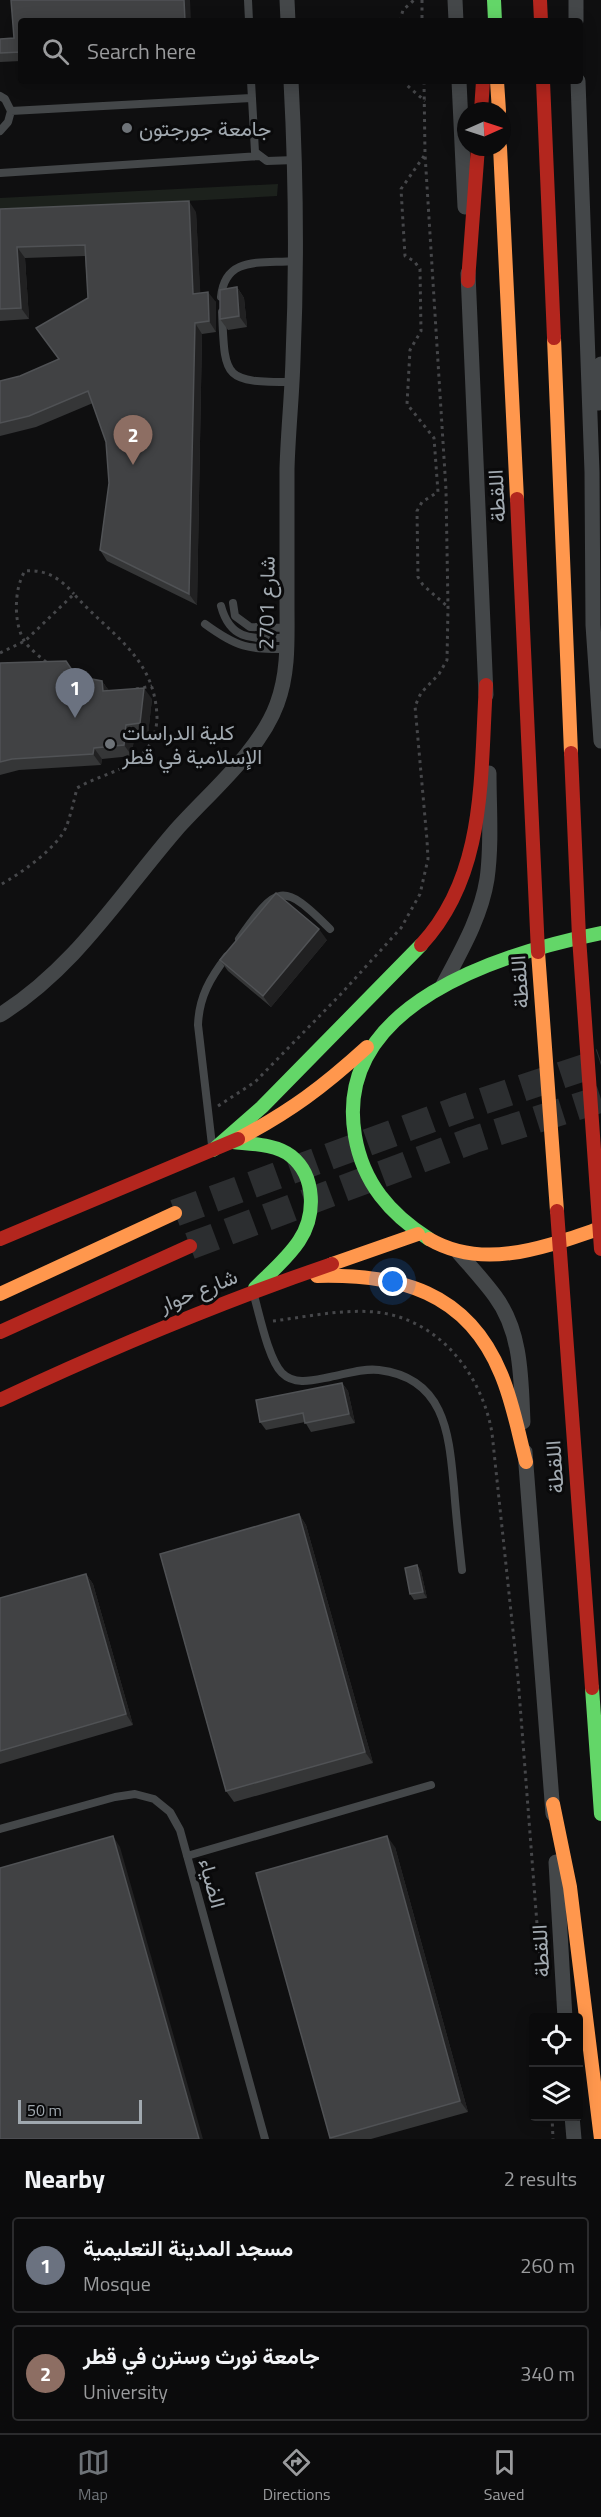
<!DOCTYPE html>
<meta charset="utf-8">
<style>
body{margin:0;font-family:"Titillium Web",Vazirmatn,sans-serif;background:#19191a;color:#f1f3f6}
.controls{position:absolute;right:18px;bottom:18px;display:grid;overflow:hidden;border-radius:6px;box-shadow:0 3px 15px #0003}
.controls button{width:54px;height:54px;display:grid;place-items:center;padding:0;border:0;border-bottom:2px solid #2b2b2d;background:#0b0b0c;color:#f1f3f6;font:30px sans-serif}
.compass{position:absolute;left:457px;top:102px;width:54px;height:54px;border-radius:50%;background:#0b0b0c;box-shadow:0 3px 15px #0003;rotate:87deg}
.scale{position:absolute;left:18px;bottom:15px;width:124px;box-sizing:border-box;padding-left:6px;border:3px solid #a1a9b0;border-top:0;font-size:16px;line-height:21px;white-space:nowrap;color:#a1a9b0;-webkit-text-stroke:4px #0a0a0b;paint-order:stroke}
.you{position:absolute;left:393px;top:1282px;width:21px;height:21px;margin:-15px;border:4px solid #fff;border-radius:50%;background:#1a73e8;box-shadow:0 0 0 9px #1a73e833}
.badge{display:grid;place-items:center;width:39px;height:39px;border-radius:50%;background:#6e7378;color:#fff;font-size:20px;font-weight:700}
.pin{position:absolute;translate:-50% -50px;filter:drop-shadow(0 2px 3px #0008)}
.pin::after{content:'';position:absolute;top:32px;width:21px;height:18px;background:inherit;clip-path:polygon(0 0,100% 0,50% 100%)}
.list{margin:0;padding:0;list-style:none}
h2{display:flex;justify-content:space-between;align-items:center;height:78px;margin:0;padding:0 24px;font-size:26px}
h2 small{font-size:20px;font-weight:400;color:#9a9b9d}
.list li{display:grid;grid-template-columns:39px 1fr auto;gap:18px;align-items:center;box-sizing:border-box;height:96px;margin:0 12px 12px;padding:0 12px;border:2px solid #2b2b2d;border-radius:6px}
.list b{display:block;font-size:22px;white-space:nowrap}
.list p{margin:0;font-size:20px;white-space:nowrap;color:#9a9b9d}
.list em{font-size:20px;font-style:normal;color:#9a9b9d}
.icon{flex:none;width:33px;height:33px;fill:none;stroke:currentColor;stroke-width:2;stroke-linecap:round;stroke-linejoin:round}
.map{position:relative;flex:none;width:601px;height:2139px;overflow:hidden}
.search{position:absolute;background:#0b0b0c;box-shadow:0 3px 15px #0003;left:18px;right:18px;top:18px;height:66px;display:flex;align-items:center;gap:15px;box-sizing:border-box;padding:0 21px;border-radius:6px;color:#9a9b9d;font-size:22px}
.sheet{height:294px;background:#0b0b0c}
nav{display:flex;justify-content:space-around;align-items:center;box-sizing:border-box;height:84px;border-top:2px solid #2b2b2d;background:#0b0b0c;font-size:16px;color:#9a9b9d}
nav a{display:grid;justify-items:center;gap:3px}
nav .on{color:#6e7378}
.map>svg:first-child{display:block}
</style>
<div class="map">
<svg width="601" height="2139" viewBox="0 0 601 2139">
<rect width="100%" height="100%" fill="#0f0f10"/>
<path fill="#1c211c" d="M278,184l-1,12 -277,15v-13z"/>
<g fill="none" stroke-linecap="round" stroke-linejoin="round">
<path stroke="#2c2e30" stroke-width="27" stroke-dasharray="27 14" stroke-linecap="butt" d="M175,1213l284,-104 142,-47
M190,1246l283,-106 128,-41"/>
<path stroke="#46474a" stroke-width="3" stroke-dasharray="3 4.5" stroke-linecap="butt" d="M422,0v21
M400,21l3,-11 11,-10
M402,81l23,20
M424,156l-23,33 4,67 9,5 6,8 1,62 -11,19 -3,54 27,34 4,54 -16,10 -5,9 1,66 5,8 25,22
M0,653l25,-12 49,-47c35,40 81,62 83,123 0,13 -5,28 -15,37 -18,18 -43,21 -65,34 -3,13 -6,25 -10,37 -8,22 -47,49 -67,60
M46,662c-7,-6 -16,-13 -21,-20 -12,-18 -11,-54 0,-71 21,-2 36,8 49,23
M136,689l16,-3
M218,1106l37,-24 85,-87 61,-67 19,-34 8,-35 -1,-19 -12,-134 6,-13 18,-19 8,-14 1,-53 -2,-117 -21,-336 -1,-73
M273,1321c33,-4 68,-12 102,-9 63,6 107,62 117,121l26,245 21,272 7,20
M552,2116l1,23"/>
<path stroke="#444749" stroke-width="8" d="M248,0l1,21
M251,81l4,71 12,9 28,-1
M0,96l5,3 6,12 -3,11 -8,9
M11,111l240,-13
M0,173l259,-17
M221,297c4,-42 41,-33 74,-36
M222,312c3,67 1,70 70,70
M233,603l2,13 15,11 37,1
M221,606c10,37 34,32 66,32
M205,624c33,24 42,25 82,25
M239,939c38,-54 43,-58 91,-10
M212,1145l-14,-120c1,-28 12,-47 29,-69
M253,1292c6,20 15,67 29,81 13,13 32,7 48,4 16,-3 33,-9 49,-7 67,8 70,66 75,118 2,28 5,55 8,82
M0,1829l115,-32 20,-3 19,5 16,13 10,18 85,309
M187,1856l244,-71"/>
<path stroke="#444749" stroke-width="15" d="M287,0l1,21
M455,0l1,21
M576,0v21
M459,81l6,126
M578,81l14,391 1,153 8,116
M468,273l18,422
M598,403l3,-39
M443,985c18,-34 38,-68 44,-106 5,-35 2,-71 2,-106
M0,1015c75,-47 119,-119 176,-185 33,-37 84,-79 101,-126 12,-32 10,-66 10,-99 0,-45 0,-91 0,-136 1,-37 5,-73 6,-110 4,-93 3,-185 -2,-278
M459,1253c12,14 25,28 36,43 27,36 26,84 28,126
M525,1452l28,362
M556,1862l9,156
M572,2116l2,23"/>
<path stroke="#63d668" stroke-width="14" d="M494,0l1,21
M233,1142c18,2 43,2 58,14 25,20 25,60 8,85 -12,18 -29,32 -44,47
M213,1150l49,-43 159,-162
M429,1239c-39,-25 -66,-56 -74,-103 -23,-132 147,-183 246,-203
M592,1688l9,126"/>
<path stroke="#ff974d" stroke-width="14" d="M497,81l2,30
M500,147l17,352
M554,338l17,415
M538,952l19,259
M238,1139c53,-28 85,-52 129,-92
M429,1239c55,32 116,8 172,-11
M332,1264l86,-30
M317,1276c82,-2 150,15 184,98 12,28 17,58 25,88
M0,1294l175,-81
M553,1804l17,83 31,252"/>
<path stroke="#b3261e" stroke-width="14" d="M540,0l1,21
M543,81l11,257
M481,111l2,-30
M468,281l10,-134
M517,499l21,453
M571,753l8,184 22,312
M421,945c66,-71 59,-170 65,-260
M557,1211l35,477
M0,1239l238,-100
M0,1332l190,-86
M0,1400c109,-51 218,-97 332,-136"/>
</g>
<path fill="#353637" d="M21,21v40l-21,1v-23l14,-1z
M0,209l196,3 4,81 16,9v30l-14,2 -5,271 -90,-44 -7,-11 9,-67 -3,-41 -13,-39 -57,24 -36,9v-56l1,1 19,-5 38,-16 30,-62 -3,-42 -60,2 4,61 -29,2z
M237,287l7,11 3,29 -19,3 -8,-11z
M0,663l102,18 7,10 43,8 -4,35 -14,2 -2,20 -30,3 -1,6 -82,5 -19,5z
M327,940l-56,67 -43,-36 -8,-11z
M342,1383l6,8 7,32 -44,9 -6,-10 -39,8 -6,-8z
M299,1514l7,11 67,238 -139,39 -8,-11z
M417,1565l4,6 6,27 -13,2 -4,-6z
M86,1574l7,10 40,141 -133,39v-166z
M395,1847l73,265 -97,27h-40l-1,-1z"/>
<path fill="#212122" d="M184,0h6l1,21h-6z
M189,201l7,11 5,93 -8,-11z
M17,247l8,11 4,61 -8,-11z
M237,287l7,11 3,29 -8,-11z
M208,292l8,10v30l-7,-11z
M195,323l7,11 -5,271 -8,-11z
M102,681l8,11 -7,-1z
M144,688l8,11 -4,35 -8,-11z
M126,725l8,11 -2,20 -8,-11z
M94,748l8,11 -1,6 -8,-11z
M319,929l8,11 -56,67 -8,-11z
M342,1383l6,8 7,32 -6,-9z
M299,1514l7,11 67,238 -8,-11z
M417,1565l4,6 6,27 -4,-6z
M86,1574l7,10 40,141 -7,-11z
M113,1836l7,11 83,292h-4z
M387,1836l8,11 73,265 -8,-11z"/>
<path fill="#414244" stroke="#505255" stroke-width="1.5" d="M11,0h173l1,21h-164v31l-21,1v-14l14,-1z
M189,201l4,93 15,-2 1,29 -14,2 -6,271 -89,-44 9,-67 -3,-41 -18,-51 -59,25 -29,7v-42l20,-5 39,-17 -23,-31 52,-30 -3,-53 -68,2 4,61 -21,1v-100z
M237,287l2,29 -19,3v-29z
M66,661l10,15 26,5 1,10 41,-3 -4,35 -14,2 -2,20 -30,3 -1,6 -81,5 -12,3v-99z
M276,893l43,36 -56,67 -43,-36z
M342,1383l7,31 -44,9 -2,-10 -43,9 -4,-22z
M299,1514l66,238 -139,39 -66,-237z
M417,1565l6,27 -13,2 -5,-26z
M86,1574l40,140 -126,37v-153z
M113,1836l86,303h-199v-271z
M387,1836l73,265 -130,37 -74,-265z"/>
<g fill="#6e7378" stroke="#0a0a0b" stroke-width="2">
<circle cx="127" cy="128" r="6"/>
<circle cx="110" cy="744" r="6"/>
</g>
<g text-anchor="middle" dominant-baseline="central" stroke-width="6" stroke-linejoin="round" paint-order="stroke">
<g font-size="21" fill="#a1a9b0" stroke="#0a0a0b" text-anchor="start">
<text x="139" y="128">جامعة جورجتون</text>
<text x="122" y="732">كلية الدراسات<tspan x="122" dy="24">الإسلامية في قطر</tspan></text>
</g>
<g font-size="21" fill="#a1a9b0" stroke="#0a0a0b">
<text transform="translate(496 496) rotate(-93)">اللقطة</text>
<text transform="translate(266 603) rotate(-89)">شارع 2701</text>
<text transform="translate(519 982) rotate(-94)">اللقطة</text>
<text transform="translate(198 1290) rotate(-22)">شارع حوار</text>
<text transform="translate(554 1467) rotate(-94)">اللقطة</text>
<text transform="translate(213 1883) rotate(75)">الضياء</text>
<text transform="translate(540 1951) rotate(-93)">اللقطة</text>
</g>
</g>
</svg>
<div class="controls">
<button><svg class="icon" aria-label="locate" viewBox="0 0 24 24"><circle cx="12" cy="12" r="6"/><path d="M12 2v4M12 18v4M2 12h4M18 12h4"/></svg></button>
<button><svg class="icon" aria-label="layers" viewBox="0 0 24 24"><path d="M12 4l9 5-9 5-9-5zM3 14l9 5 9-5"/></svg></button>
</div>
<svg class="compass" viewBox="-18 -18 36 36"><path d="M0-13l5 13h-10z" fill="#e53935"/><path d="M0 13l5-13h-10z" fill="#9a9b9d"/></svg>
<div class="scale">50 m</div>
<div class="you"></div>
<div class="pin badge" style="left:75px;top:718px;background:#6b7280">1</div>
<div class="pin badge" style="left:133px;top:465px;background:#8d6e63">2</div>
<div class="search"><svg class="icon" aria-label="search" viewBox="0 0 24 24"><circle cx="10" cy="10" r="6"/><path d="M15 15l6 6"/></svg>Search here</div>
</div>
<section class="sheet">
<h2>Nearby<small>2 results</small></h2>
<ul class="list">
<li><span class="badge" style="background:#6b7280">1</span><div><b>مسجد المدينة التعليمية</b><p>Mosque</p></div><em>260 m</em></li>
<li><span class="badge" style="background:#8d6e63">2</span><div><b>جامعة نورث وسترن في قطر</b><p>University</p></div><em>340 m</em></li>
</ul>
</section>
<nav>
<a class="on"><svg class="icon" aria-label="map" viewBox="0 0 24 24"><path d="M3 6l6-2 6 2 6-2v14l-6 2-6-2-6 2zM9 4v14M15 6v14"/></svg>Map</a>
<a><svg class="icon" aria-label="directions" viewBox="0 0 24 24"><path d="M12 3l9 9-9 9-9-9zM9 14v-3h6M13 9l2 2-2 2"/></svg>Directions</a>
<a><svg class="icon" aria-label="saved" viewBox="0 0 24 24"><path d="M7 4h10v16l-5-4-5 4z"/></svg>Saved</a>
</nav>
